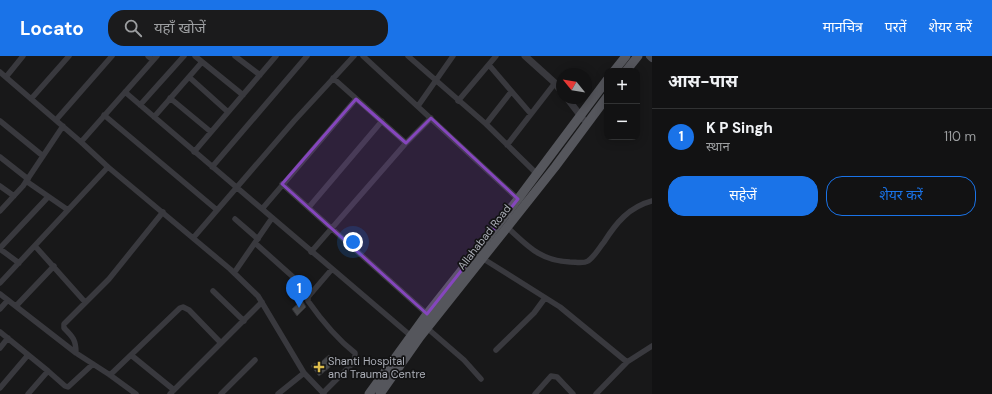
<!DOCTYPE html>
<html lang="hi">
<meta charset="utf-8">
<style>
body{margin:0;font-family:"DM Sans","Noto Sans Devanagari",sans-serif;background:#1b1b1c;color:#f1f3f6}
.controls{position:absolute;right:12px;top:12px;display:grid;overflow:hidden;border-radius:8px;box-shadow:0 2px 10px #0003}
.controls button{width:36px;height:36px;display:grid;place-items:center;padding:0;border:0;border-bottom:1px solid #313233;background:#121213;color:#f1f3f6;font:20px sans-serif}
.compass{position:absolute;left:556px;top:12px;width:36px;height:36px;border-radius:50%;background:#121213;box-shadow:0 2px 10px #0003;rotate:300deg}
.you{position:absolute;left:353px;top:186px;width:14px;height:14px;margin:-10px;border:3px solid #fff;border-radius:50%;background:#1a73e8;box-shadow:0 0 0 6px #1a73e833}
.badge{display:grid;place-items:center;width:26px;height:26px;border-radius:50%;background:#1a73e8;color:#fff;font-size:13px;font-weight:700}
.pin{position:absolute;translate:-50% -33px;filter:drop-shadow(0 1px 2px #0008)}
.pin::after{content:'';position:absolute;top:21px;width:14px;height:12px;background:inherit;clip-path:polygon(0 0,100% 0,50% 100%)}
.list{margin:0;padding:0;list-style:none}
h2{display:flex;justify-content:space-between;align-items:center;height:52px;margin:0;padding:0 16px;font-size:17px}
h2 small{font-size:13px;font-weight:400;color:#9c9ea0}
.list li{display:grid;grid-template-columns:26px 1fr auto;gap:12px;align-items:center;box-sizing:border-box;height:56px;padding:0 16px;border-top:1px solid #313233}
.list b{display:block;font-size:15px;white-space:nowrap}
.list p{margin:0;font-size:13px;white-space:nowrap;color:#9c9ea0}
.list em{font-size:13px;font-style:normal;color:#9c9ea0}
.actions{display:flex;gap:8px;padding:12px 16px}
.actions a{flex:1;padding:9px 0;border:1px solid #1a73e8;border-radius:16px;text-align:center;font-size:14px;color:#1a73e8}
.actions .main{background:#1a73e8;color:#fff}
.icon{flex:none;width:22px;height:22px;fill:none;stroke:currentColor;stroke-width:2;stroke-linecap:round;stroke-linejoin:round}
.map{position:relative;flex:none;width:652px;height:338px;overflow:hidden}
header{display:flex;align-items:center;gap:24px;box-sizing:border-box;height:56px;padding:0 20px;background:#1a73e8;color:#fff}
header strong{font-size:19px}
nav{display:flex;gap:22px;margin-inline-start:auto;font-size:14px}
.search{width:280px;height:36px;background:#1b1b1c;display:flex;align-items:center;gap:10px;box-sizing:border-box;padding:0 14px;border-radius:16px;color:#9c9ea0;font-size:15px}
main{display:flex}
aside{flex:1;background:#121213}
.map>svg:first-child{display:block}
</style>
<header>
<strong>Locato</strong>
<div class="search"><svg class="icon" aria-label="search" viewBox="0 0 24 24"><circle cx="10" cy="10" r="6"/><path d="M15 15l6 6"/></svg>यहाँ खोजें</div>
<nav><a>मानचित्र</a><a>परतें</a><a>शेयर करें</a></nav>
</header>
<main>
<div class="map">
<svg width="652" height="338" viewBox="0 0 652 338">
<rect width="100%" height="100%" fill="#181819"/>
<path fill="#47484b" stroke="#323235" d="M302,244l4,7 -9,9 -5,-7z
M329,299l6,8 -16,13 -8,-10 4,-3 2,2z"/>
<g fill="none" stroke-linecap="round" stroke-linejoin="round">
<path stroke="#39393e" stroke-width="5.5" d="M148,0l5,4
M195,0l48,39
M235,0l25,19
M363,0l155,143
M408,0l78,68 50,49
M489,9l42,49
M0,16l81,70 27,25 122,102 28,27 46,77 20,21
M6,21l17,-21
M189,21l39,35
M333,22l73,65
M125,36l286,244
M170,42l41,34
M31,43l38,-43
M458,45l38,-45
M140,49l44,-49
M418,50l35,-50
M104,59l113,95
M154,61l48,-55
M56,64l56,-64
M0,65l43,35
M486,68l25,-32
M81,86l76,-86
M507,89l48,-62
M194,96l82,-96
M0,101l28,22
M212,111l95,-111
M26,125l42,29
M282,128l145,130
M0,130l14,10
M309,151l73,-86
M262,153l94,-110
M0,155l23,-25 40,-60
M235,163l23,20
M507,171c21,19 33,34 63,35 6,0 13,2 18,-1 7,-5 11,-13 16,-19 12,-19 25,-35 48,-41
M194,181l100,-116 60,-65
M255,187l56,50
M35,190l50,56
M0,192l48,-51
M0,193l19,14
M311,196l95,-109 25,-25
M482,202l78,49 67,55 25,-16
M234,217l38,-55
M0,227l108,-116
M213,235l31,30
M0,238l76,59 34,22 26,19
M16,250l38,-40
M0,253l8,-9
M427,272l37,32 17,19
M0,276l48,39 -20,23
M0,292l8,-10
M496,294l38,-37 11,-15
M76,297c0,-13 -3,-16 -12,-25v-4l45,-45 54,-67
M131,299l43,35
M48,315l17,15 3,1 25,-23
M110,319l70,-67 3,-1 6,3 32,33
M0,332l28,-33
M323,337l31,-31 1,-5v-4c-19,-15 -33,-32 -47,-52v-4l24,-28
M170,338l92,-92
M221,338l34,-34
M278,338l26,-21
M535,338l16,-18 6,1 16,17
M596,338l31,-32"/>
<path stroke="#39393e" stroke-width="7" d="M525,0l30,27 7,9
M567,42l16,21"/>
<path stroke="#47484e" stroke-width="8" d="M650,0l2,2"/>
<path stroke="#55565c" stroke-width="9" d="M614,15l12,-15
M626,15l12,-15
M369,338l58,-80 91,-115 89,-119
M380,338l40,-57 135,-170 52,-70"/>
</g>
<path fill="#8546bd" fill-opacity="0.2" stroke="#8546bd" stroke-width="3" stroke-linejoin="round" d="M356,43l50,44 25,-25 87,81 -91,115 -145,-130z"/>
<path fill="#dcbc4c" stroke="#131314" stroke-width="1.5" d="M317 305h4v4h4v4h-4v4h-4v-4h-4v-4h4z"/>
<g text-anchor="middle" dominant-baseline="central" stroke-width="3.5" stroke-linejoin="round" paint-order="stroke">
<g font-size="11" fill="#abaeb7" stroke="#131314">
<text transform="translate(484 181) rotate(-52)">Allahabad Road</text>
</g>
<g font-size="11" fill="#abaeb7" stroke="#131314" text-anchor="start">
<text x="328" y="305">Shanti Hospital<tspan x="328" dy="13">and Trauma Centre</tspan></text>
</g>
</g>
</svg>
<div class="controls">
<button>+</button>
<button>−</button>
</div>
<svg class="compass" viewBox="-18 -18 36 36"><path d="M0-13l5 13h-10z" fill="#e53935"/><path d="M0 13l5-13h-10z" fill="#9c9ea0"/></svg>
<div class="you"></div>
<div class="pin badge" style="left:299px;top:252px">1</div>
</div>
<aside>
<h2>आस-पास<small></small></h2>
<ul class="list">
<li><span class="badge">1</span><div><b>K P Singh</b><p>स्थान</p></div><em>110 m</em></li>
</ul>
<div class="actions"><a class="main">सहेजें</a><a>शेयर करें</a></div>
</aside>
</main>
